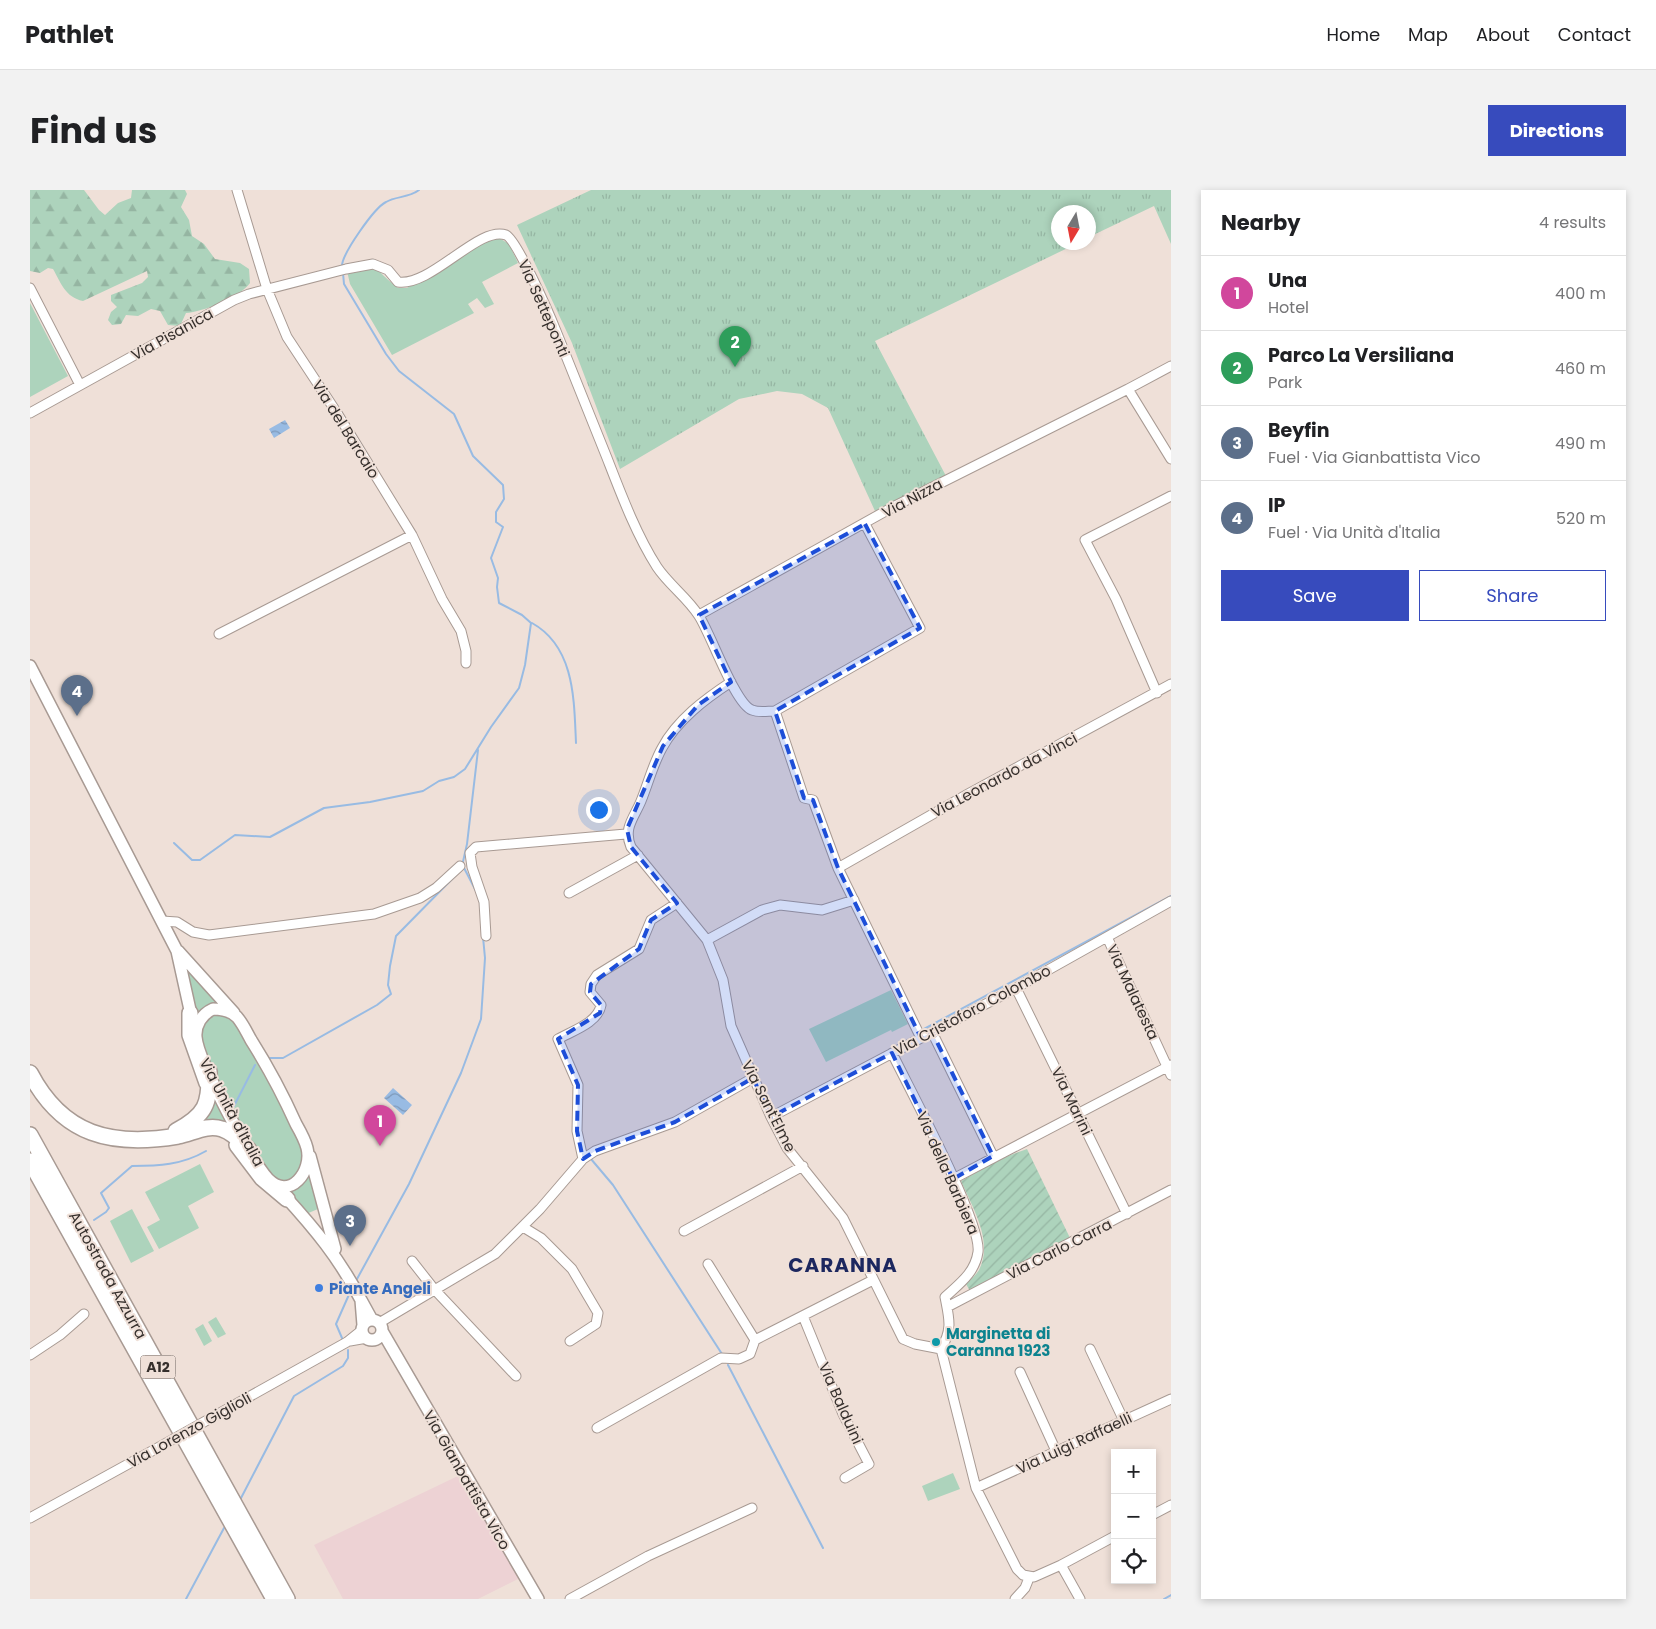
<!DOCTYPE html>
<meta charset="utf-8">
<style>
body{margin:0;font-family:Poppins,sans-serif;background:#f2f2f2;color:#202124}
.controls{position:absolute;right:15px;bottom:15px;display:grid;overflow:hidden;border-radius:0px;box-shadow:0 2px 8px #0003}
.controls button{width:45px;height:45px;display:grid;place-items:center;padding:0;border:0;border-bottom:1px solid #e0e0e0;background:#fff;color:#202124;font:25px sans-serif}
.compass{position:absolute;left:1021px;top:15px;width:45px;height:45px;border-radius:50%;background:#fff;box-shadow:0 2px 8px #0003;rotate:190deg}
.you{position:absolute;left:568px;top:619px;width:18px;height:18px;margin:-12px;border:4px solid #fff;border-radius:50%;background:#1a73e8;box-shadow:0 0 0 8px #1a73e833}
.badge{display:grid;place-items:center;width:32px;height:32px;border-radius:50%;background:#374bbd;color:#fff;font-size:16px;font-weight:700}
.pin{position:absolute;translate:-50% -41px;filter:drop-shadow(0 1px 2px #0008)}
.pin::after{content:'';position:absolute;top:26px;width:18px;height:15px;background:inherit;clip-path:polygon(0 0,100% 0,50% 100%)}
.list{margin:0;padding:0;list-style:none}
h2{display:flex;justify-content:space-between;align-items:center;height:65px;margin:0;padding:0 20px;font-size:21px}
h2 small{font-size:16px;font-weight:400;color:#757577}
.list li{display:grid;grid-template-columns:32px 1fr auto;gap:15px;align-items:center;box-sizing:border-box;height:75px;padding:0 20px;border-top:1px solid #e0e0e0}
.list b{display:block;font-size:19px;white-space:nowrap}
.list p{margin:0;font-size:16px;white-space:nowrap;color:#757577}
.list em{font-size:16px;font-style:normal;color:#757577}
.actions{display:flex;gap:10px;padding:15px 20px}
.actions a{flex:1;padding:11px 0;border:1px solid #374bbd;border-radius:0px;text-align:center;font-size:18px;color:#374bbd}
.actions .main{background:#374bbd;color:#fff}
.icon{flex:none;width:28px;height:28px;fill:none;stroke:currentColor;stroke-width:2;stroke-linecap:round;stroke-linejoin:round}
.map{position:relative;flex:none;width:1141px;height:1409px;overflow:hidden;border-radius:0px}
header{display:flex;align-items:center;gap:30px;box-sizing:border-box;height:70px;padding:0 25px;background:#fff;border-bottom:1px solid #e0e0e0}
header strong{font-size:24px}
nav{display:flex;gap:28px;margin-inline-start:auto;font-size:18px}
.intro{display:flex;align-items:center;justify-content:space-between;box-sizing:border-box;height:120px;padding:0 30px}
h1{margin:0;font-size:35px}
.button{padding:12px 22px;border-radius:0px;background:#374bbd;color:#fff;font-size:18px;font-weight:700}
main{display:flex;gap:30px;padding:0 30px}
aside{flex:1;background:#fff;border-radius:0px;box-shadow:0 2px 8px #0003}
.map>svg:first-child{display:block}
</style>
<header>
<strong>Pathlet</strong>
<nav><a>Home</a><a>Map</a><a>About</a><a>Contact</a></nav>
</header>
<div class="intro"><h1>Find us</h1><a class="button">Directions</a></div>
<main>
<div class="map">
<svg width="1141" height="1409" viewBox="0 0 1141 1409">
<defs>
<pattern id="forest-firs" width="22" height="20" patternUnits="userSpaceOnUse" patternTransform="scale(1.25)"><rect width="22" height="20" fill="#add3bc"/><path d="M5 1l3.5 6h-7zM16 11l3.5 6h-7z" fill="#95b5a2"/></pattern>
<pattern id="park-tufts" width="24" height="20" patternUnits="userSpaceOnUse" patternTransform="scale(1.25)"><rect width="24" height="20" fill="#add3bc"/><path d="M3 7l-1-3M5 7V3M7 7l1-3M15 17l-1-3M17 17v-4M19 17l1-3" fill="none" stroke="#95b5a2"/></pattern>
<pattern id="garden-furrows" width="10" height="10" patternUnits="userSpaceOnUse" patternTransform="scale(1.25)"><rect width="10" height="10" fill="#add3bc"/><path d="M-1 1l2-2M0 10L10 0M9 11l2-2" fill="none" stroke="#95b5a2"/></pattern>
<pattern id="water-waves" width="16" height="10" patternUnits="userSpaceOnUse" patternTransform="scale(1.25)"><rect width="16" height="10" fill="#98bbe3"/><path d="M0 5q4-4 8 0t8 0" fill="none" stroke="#7d98b8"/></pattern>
</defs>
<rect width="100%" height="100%" fill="#efe0d8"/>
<path fill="#edd2d4" d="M430,1285l60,103 -42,21h-135l-29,-54z"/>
<path fill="#add3bc" d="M469,48l10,6 9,19 -36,19 12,22 -9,4 -8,-10 -9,6 6,9 -82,42 -42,-71 -3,-13c37,-5 24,-4 51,17h9l81,-48z
M0,113l38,73 -38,21z
M156,776l38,39 -29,16z
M861,800l17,34 -16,8 -1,-2 -65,32 -17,-33z
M196,824c23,21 66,102 76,134 2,9 0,18 -2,27l-15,8c-4,-2 -11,-3 -14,-6 -18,-19 -68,-115 -69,-141 -1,-9 3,-14 7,-21z
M182,904l21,31h-41z
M170,974l14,28 -26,14 11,22 -40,21 -12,-22 13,-7 -15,-28z
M278,976l10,43 -12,5 -22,-27z
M102,1019l22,42 -23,12 -21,-42z
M186,1127l10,17 -8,4 -10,-16z
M173,1134l9,17 -8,5 -9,-17z
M923,1283l7,16 -32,12 -6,-15z"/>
<path fill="url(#forest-firs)" d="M0,0h54l15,20 6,5 13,-12 13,-5 1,-8h53l2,4 -6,13 8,13 3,16 12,8 11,15 25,4 9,6 1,14c-10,14 -47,29 -64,30l-6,13 -12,-1 -8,-14 -9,-2 -13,7 -12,-1 -5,9 -9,1 -4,-5 3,-8 6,-5 -6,-6v-6l31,-12 6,-6 -1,-6 -64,30c-18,-4 -22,-18 -30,-32l-5,-1 -8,5 -10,-2z"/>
<path fill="url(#park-tufts)" d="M561,0h580v54l-17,-38 -65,31 -1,-25h-30v30l20,1 -203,98 71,135 -71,35 -47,-103 -26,-14 -25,-3 -38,8 -119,70 -48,-126 -55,-118z"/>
<path fill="url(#garden-furrows)" d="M997,959l43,89 -100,53 -4,-7c4,-4 10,-9 13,-14 15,-29 -7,-63 -18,-89l39,-22z"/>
<path fill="url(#water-waves)" d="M255,230l5,8 -16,10 -5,-9z
M363,898l19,17 -9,10 -19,-17z"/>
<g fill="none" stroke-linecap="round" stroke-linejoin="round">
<path stroke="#98bbe3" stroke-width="2" d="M312,76c0,-12 32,-58 44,-64 10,-6 23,-4 33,-12
M502,433c43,24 42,77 44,120
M144,653l18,17h8l35,-25 35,2 54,-29 46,-6 53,-11 16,-10 15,-4 11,-8 26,-42 28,-39 6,-23 6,-42 -9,-8 -23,-12 -2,-16 1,-9 -7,-20 12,-31 -7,-5v-10l8,-13 -1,-14 -30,-29 -19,-42 -55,-43 -13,-17 -42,-70 -1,-11
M432,676l5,-22 11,-94
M433,676l13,25
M894,839l247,-133
M240,868h13l94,-53 14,-11 -3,-9 2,-19 6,-30 61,-62
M204,916l21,-41
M561,969l22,26 109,169
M64,1030l12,-8 3,-4 -8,-15 31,-27c26,0 50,-1 74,-15
M327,1089l52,-95 52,-111 20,-54 4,-61 -2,-21
M312,1148l-6,-14 15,-34
M698,1175l95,183
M210,1310l54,-104 49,-30 5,-8v-8
M156,1409l38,-71
M1134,1409l7,-4"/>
<g stroke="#a89a93" stroke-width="11">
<path id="minor" d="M207,0l30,99 20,48 50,76 75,122 30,64 19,32 5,20v12
M0,98l50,97
M1141,176l-43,23 43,70
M0,223l204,-113 15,-6 97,-25 27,-5 15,6 10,12c33,5 81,-57 108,-47 11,5 44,81 50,96 17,42 34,84 51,127 14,36 29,76 50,109 12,18 31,31 42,49 12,18 36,88 53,94 7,3 16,1 23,1l29,87 9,2 25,68 83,170
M669,425l194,-108 235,-118
M189,444l193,-99
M701,492c-26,17 -54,38 -69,66 -9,16 -14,36 -21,53 -7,17 -18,27 -10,46l76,93 16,40 8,46 40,91 16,31 56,70 60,121 12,5 26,5
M1127,503l-41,-94 -31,-59 86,-44
M745,521l145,-83 -55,-104
M808,678l130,-74 203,-110
M539,703l69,-38
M132,731l15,1 16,10 16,3 165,-21 46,-16 16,-10 24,-22
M456,746l-2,-34 -12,-35 -2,-14 6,-6 150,-13
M1077,747l64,138
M677,750l55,-30 18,-5 42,5 32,-10
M986,798l111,226
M902,842l61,124
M862,863c17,35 90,170 86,199 -3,21 -19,32 -33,45 4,21 8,32 -4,52l35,139 41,81 6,6 11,2 27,-12 19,34
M741,927l245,-129 155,-87
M553,969l-6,-28 1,-46 -20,-46c14,-8 40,-16 43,-34l-11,-13 1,-8 6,-9 42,-26 12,-29 26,-17
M923,989l218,-114
M493,1037l18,11 31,31 26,44 -2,11 -26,17
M654,1041l119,-65
M382,1071l22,28 82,87
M678,1074l47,76
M917,1117l224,-117
M773,1126l40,98 26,50 -24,14
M349,1133l116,-69 45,-45 43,-50 12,-8 80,-29 78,-44
M320,1151l17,-3
M1060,1159l34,72
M0,1165l30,-20 24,-21
M990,1182l36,79
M181,1228l136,-76 15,-12
M567,1238l124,-70 18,1 11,-5 5,-14 118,-60
M946,1298l195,-89
M1122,1325l19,-10
M0,1328l131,-72
M1031,1375l54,-29
M540,1409l78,-43 104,-48
M985,1409l10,-11 4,-10"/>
</g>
<g stroke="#a89a93" stroke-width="14">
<path id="secondary" d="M0,476l147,285 15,68
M148,761l56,62
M183,819c8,0 18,2 24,8 6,7 10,16 14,23 17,27 32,55 45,84 4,7 9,16 11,24 6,23 -17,53 -39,31 -17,-19 -70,-118 -72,-142 -1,-12 6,-23 17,-28z
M280,966l25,93
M253,1004c32,35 56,64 78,106
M332 1140a10 10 0 1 1 20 0a10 10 0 1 1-20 0Z
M333,1135l-2,-25 11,20
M352,1141l156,268"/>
</g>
<g stroke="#a89a93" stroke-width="18">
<path id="motorway" d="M160,823v22l17,48
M0,883c33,63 82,74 148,63 15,-3 29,-12 44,-7 11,3 19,13 27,21
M146,941c30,-16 34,-27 33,-60
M0,945l257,464
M207,955l25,33 25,21
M0,971l244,438"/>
</g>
<use href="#minor" stroke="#fff" stroke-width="9"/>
<use href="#secondary" stroke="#fff" stroke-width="11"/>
<use href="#motorway" stroke="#fff" stroke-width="15"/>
<g stroke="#a89a93" stroke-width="11" stroke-linecap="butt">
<path id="minor-bridge" d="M131,1256l50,-28"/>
</g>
<use href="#minor-bridge" stroke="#fff" stroke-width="9"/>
</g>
<path fill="#1d4ed8" fill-opacity="0.2" stroke="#1d4ed8" stroke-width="4" stroke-dasharray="10 6" stroke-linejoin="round" d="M835,334l55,104 -145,83 29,87 9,2 25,68 83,170 11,-6 61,124 -40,23 -61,-126 -121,64 -18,-39 -78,44 -80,29 -12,8 -6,-28 1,-46 -20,-46 42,-26 1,-8 -11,-13 1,-8 48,-35 12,-29 26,-17 -46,-56 -4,-18 36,-83 35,-41 33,-23 -32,-67z"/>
<circle fill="#3f7fe0" stroke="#efe0d8" stroke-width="2" cx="289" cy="1098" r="5"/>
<circle fill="#0f9aa8" stroke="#efe0d8" stroke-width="2" cx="906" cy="1152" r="5"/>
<g text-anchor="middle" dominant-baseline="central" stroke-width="4" stroke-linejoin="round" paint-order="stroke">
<rect fill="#efe0d8" stroke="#6d6460" stroke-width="1" x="110.5" y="1165.5" width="35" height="23" rx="4"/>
<g font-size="14" font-weight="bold" fill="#352f2c">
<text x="128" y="1177">A12</text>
</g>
<g font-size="15" fill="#352f2c" stroke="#efe0d8">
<text transform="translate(514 118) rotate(66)">Via Setteponti</text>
<text transform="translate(142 144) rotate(-29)">Via Pisanica</text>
<text transform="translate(316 239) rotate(58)">Via del Barcaio</text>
<text transform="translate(882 308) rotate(-28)">Via Nizza</text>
<text transform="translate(974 585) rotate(-28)">Via Leonardo da Vinci</text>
<text transform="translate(1103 802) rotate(65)">Via Malatesta</text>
<text transform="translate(942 820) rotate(-28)">Via Cristoforo Colombo</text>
<text transform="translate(1042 911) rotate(64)">Via Marini</text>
<text transform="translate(739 916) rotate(63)">Via Sant'Elme</text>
<text transform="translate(202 922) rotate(62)">Via Unità d'Italia</text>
<text transform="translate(918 983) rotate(66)">Via della Barbiera</text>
<text transform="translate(1029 1059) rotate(-27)">Via Carlo Carra</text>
<text transform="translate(78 1085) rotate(61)">Autostrada Azzurra</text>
<text transform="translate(811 1213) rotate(66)">Via Balduini</text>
<text transform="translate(159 1240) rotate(-29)">Via Lorenzo Giglioli</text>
<text transform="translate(1044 1253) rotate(-25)">Via Luigi Raffaelli</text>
<text transform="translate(437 1290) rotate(60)">Via Gianbattista Vico</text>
</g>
<g font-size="15" font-weight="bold" fill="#366cbe" stroke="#efe0d8" text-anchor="start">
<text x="299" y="1098">Piante Angeli</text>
</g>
<g font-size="15" font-weight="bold" fill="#0d838f" stroke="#efe0d8" text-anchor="start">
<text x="916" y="1143">Marginetta di<tspan x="916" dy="17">Caranna 1923</tspan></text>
</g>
<g font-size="20" font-weight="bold" letter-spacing="1" fill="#1c275f" stroke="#efe0d8">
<text x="813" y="1075">CARANNA</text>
</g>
</g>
</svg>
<div class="controls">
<button>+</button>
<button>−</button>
<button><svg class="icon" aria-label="locate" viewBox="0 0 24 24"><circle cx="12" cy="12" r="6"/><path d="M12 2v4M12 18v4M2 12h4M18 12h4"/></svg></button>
</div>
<svg class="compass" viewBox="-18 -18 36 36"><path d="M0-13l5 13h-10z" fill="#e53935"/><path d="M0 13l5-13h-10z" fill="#757577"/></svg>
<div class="you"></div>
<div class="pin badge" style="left:350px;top:956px;background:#d1479c">1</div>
<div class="pin badge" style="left:705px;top:177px;background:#2e9e5b">2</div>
<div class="pin badge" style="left:320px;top:1056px;background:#5c6f8a">3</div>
<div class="pin badge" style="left:47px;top:526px;background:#5c6f8a">4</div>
</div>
<aside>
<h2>Nearby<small>4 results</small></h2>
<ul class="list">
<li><span class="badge" style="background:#d1479c">1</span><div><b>Una</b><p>Hotel</p></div><em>400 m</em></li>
<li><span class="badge" style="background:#2e9e5b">2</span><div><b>Parco La Versiliana</b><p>Park</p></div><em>460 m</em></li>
<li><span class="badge" style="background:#5c6f8a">3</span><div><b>Beyfin</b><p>Fuel · Via Gianbattista Vico</p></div><em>490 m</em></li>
<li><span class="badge" style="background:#5c6f8a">4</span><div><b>IP</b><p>Fuel · Via Unità d'Italia</p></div><em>520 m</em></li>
</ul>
<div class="actions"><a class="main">Save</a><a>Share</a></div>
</aside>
</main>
